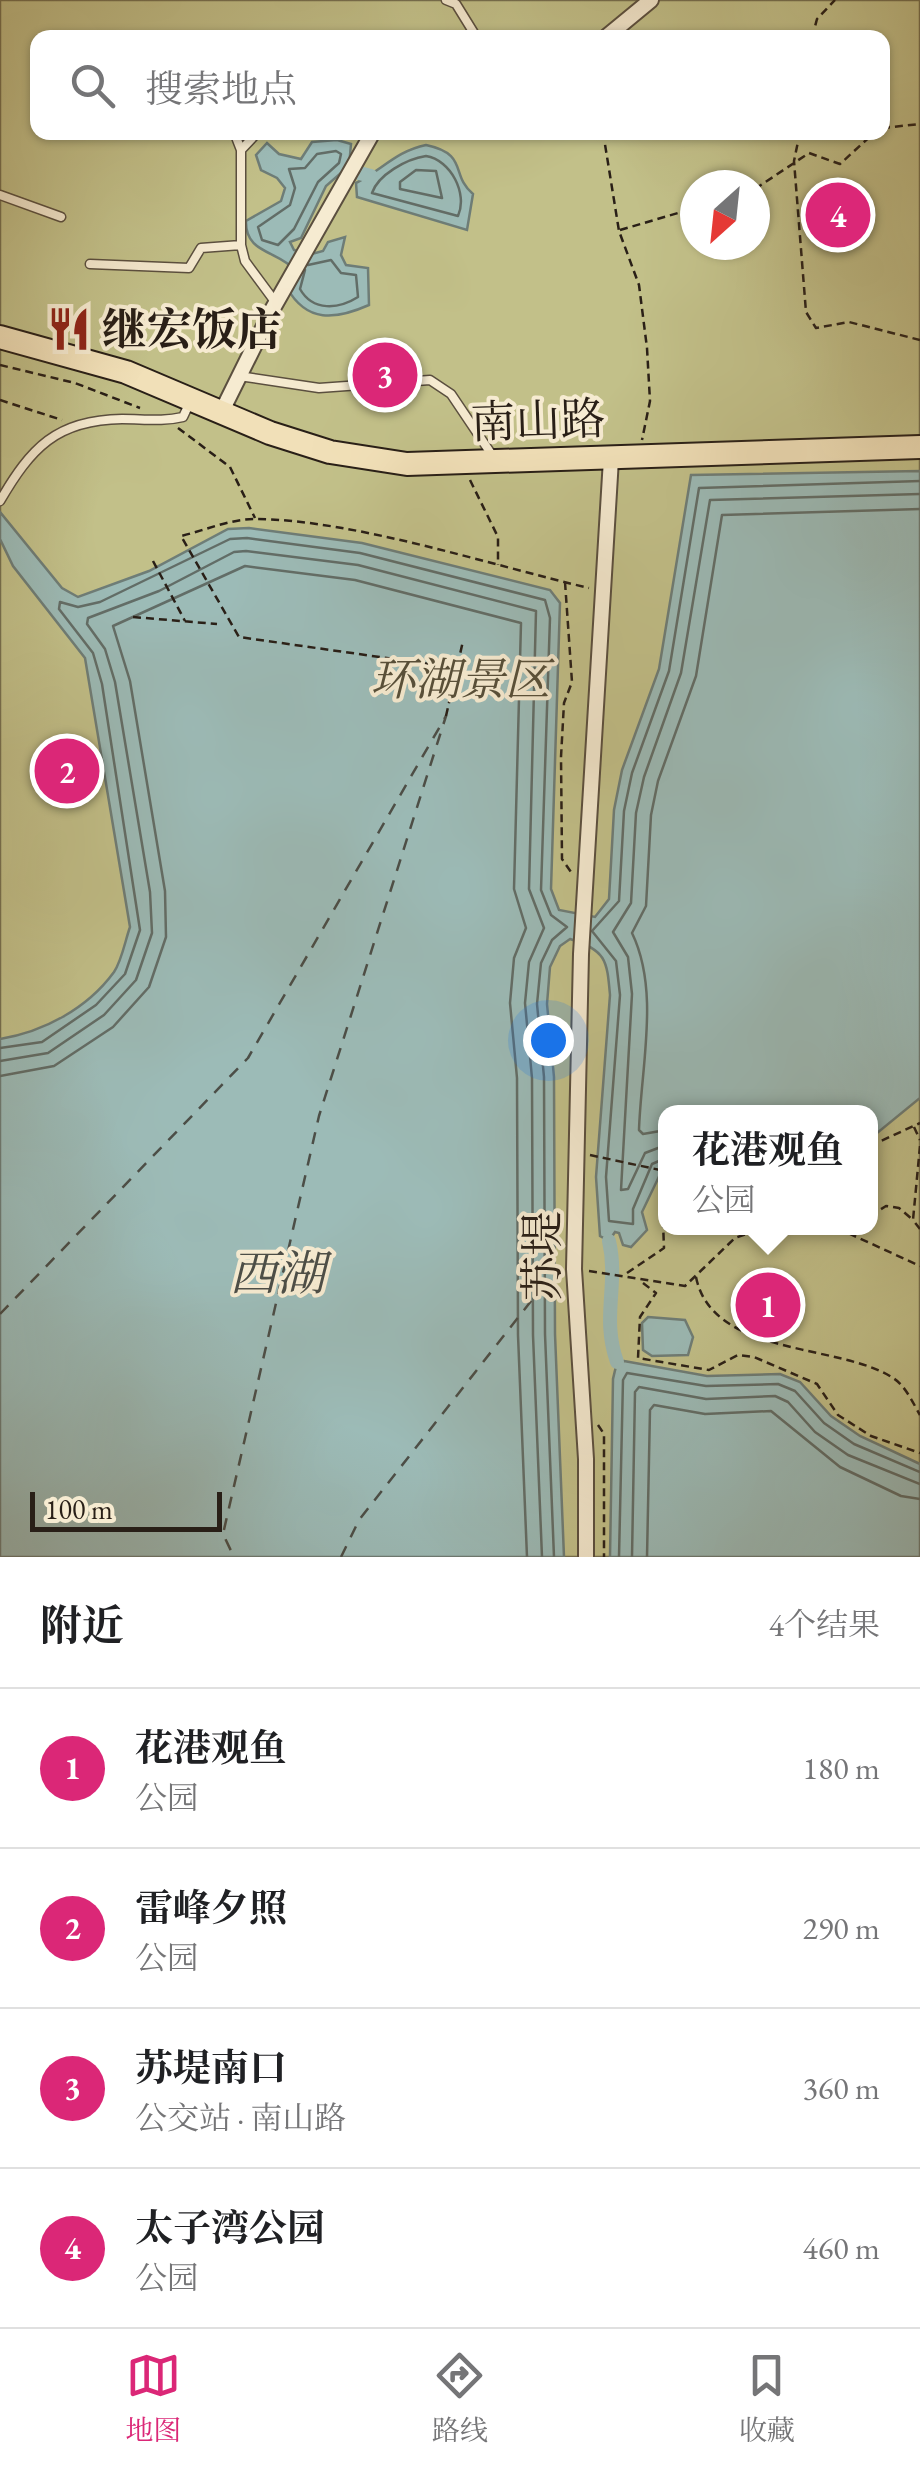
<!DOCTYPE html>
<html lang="zh">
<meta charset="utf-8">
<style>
body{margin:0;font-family:"EB Garamond","Noto Serif SC",serif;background:#f2f2f2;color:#202124}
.compass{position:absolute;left:680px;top:170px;width:90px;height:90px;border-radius:50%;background:#fff;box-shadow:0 2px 8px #0004;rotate:207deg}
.scale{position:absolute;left:30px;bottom:25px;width:192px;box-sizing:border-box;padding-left:10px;border:5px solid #291f17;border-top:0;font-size:28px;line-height:35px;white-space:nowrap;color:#291f17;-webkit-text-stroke:8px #f6ebd1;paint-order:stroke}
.you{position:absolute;left:548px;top:1040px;width:35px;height:35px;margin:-25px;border:8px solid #fff;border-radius:50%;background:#1a73e8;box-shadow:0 0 0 15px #1a73e833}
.badge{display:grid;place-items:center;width:65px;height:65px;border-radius:50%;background:#db2777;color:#fff;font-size:32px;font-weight:700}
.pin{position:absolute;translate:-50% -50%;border:5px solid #fff;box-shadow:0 2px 10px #0006}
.popup{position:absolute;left:658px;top:1105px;width:220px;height:130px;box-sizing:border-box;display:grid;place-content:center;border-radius:20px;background:#fff;filter:drop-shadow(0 2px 8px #0005);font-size:32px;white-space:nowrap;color:#757577}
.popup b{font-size:38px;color:#202124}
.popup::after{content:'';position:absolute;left:50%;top:100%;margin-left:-20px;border:20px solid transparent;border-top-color:#fff}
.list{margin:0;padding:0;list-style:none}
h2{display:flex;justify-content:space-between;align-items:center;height:130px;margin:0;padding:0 40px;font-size:42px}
h2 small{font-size:32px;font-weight:400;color:#757577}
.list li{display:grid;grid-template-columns:65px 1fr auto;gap:30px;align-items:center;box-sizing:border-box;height:160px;padding:0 40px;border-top:2px solid #e0e0e0}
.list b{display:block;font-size:38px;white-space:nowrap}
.list p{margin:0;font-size:32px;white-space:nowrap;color:#757577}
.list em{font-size:32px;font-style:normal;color:#757577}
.icon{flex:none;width:55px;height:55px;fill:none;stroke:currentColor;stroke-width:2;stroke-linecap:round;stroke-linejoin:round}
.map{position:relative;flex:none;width:920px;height:1557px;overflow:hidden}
.search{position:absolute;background:#fff;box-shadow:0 2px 8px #0004;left:30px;right:30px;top:30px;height:110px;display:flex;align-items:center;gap:25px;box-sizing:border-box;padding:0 35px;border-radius:20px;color:#757577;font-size:38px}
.sheet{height:770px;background:#fff}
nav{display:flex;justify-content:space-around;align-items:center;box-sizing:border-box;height:140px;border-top:2px solid #e0e0e0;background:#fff;font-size:28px;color:#757577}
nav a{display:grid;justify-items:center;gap:5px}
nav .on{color:#db2777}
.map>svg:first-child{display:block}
</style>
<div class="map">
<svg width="920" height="1557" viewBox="0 0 920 1557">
<rect width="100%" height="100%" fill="#f1e0b8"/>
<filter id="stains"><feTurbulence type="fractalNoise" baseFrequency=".002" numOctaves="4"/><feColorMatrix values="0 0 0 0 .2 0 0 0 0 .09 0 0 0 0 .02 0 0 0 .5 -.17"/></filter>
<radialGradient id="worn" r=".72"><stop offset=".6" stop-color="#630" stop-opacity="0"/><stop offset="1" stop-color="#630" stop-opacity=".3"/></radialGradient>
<path fill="#c2c089" stroke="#767050" stroke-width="2.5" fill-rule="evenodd" d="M0,0h920v1557h-920zM38,38h844v94h-844zM695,185h60v60h-60zM666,1112h204v116h-204z"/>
<path fill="#9cbbb7" stroke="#6e7d77" stroke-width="2.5" d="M337,140l14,4 -2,22 -23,20 -25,52 -11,4 4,8 14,5 15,-4 5,-9 17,-5 -4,18 5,10 22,3 1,37c-34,15 -62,18 -82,-17l9,-17c-18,-21 -51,-17 -50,-50l35,-20 4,-13 -8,-10 -16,-8 -5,-15 11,-12 12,11 22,5 11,-17z
M426,145c43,9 24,30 47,49l-6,36 -110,-33 -1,-14c25,-12 40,-32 70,-38z
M920,471v627l-49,40 -1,-26h-204l-1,52 -23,48 5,18 -16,17 -8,-2 -4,-12 -4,-1 -6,9 -9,-5 -4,-59 14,-182c-3,-35 -4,-45 -40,-56l-10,7 -10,21 -3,37 7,73 1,257 9,223h-564v-518c43,-7 87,-30 114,-67 8,-12 11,-31 16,-45l-45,-269 -72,-92 -13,-27v-27l62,76 16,9 71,-26 79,-42 21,-1 113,15 188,47 10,13 -9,286 8,21 36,7 14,-18 5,-89 8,-40 37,-101 32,-194z
M648,1317l37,3 8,17 -5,18 -36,1 -9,-6 -1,-27z
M624,1361l83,15 73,-2 20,8 31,34 29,20 60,28v93h-310l3,-178 4,-17z"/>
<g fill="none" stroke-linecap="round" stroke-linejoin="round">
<path stroke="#626d67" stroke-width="2.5" d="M336,151l5,3 -2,9 -21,19 -24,47 -16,16 -16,-5 -4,-13 32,-22 5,-17 -6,-19 16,-1 12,-14z
M426,156c25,4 42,38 32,60l-86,-23c6,-18 34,-34 54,-37z
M416,170l20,1 6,27 -42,-9v-7z
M305,270l-5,19c13,23 39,20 58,8l-2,-22 -15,-2 -10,-13 -23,5
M0,1048l42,-6 54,-37 29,-31 15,-44 -38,-246 -9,-31 -34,-44 1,-7 18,5 22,-5 130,-63 17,-1 113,15 185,47 5,18 -9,272 10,25 16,12 -15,13 -11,23 -4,41 7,73 1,257 9,223
M0,1061l48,-8 56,-38 32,-35 16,-47 -2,-41 -35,-210 -10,-33 -18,-25 1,-6 71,-27 75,-39 12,-1 112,14 178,46 -7,278 15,39 -15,34 -4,41 7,75 1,257 9,222
M0,1076l54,-10 59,-39 36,-40 17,-50 -1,-46 -35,-210 -17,-55 132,-60 110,14 166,43 -7,266 12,39 -12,30 -4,45 7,75 1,257 9,222
M666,1130l-23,4 -4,-4c2,-64 21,-139 -7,-197l14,-27 5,-91 7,-34 38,-105 26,-161 198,-6
M666,1145l-21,8 -17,36 -7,1 11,-196 -4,-37 -15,-25 18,-29 5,-90 8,-36 37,-104 29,-173 210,-6
M666,1158l-14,6 -19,45v15l-24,-3 -3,-44 14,-182 -4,-34 -24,-30 27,-30 5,-90 8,-38 37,-102 30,-183 221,-7
M619,1557l4,-177 4,-7 79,13 72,-2 17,7 29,32 30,21 66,28
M632,1557l3,-165 4,-5 67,12 69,-3 13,6 27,30 33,23 72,29
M647,1557l3,-147 4,-5 51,9 66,-3 69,56 61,29 19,3"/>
<path stroke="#9cbbb7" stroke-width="14" d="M347,170l24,6
M609,1241c10,43 -8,76 8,121"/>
<path stroke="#4c4e47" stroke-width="2.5" stroke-dasharray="12 10" stroke-linecap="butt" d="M0,1314l248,-256 198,-342 -127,400 -96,418 11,23
M341,1557l18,-37 176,-224"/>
<g stroke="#5b4f3f" stroke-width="11">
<path id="lane" d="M446,0l10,4 21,34
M234,132l7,18
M258,132l-17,18v95l4,16 31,42
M0,195l61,22
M90,264l99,4 12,-20 40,-3
M239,376l80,12 111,-8 21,14 41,61
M0,501c31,-53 56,-81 122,-82 22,0 40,3 61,-2l7,-15"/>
</g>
<g stroke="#5b4f3f" stroke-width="18">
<path id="street" d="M605,38l46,-38
M222,411l50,-101 101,-178
M586,1557v-98l-12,-190 7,-315 30,-495"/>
</g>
<g stroke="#291f17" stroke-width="26">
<path id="primary" d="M0,337l126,35 144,61 60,19 77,12 513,-17"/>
</g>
<path stroke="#291f17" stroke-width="2.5" stroke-dasharray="8 5" stroke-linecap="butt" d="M812,38l5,-19 18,-19
M882,128l38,-4
M603,132l16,99 20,54 8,63 3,53 -8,39
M800,132l-6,29 12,151 10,16 33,-6 71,18
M755,189l54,-36 31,11 35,-32
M620,230l75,-22
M0,365l75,18 65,25
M0,400l62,20
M178,428l52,39 25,51
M470,480l28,57v28
M153,561l32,60
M565,582l7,100 -8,21 -3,54 1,102 9,13
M133,617l84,7
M457,668l-218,-31 -58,-101c25,-6 49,-17 75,-17 99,1 234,46 333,69
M446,716l17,-75
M914,1127l6,13
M870,1146l50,-23
M920,1146l-7,74 7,9
M590,1155l70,15
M870,1216l16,-10 13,2 13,11
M837,1228l83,38
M589,1271l96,15 50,-48 28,-10
M627,1273l37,-25 -3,-78 5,-1
M696,1277c16,80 144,66 197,101 12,7 20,25 27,37
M643,1283l13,10 -16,24 -2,41 71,12 29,-15 16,2 63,27 21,31 33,21 49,17
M598,1425l6,9v123"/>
<use href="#lane" stroke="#f6ebd1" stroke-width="8"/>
<use href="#street" stroke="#f6ebd1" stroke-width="14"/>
<use href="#primary" stroke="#f1e0b8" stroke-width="22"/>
</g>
<defs>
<g id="restaurant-bare" transform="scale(3.45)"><path d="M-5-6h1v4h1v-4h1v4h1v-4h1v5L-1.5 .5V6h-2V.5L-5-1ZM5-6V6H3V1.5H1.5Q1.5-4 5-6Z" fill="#8f2418" stroke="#f6ebd1" stroke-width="2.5" paint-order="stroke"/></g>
</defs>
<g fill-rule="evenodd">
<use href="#restaurant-bare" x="69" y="329"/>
</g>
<g text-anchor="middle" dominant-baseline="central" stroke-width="8" stroke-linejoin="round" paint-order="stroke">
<g font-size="45" font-weight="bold" fill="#291f17" stroke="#f6ebd1" text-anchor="start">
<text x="102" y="329">继宏饭店</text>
</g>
<g font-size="45" fill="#291f17" stroke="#f6ebd1">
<text transform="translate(538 420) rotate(-2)">南山路</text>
<text transform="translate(542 1256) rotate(-90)">苏堤</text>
</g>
<g font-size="45" font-style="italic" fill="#574f39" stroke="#f6ebd1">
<text x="460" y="679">环湖景区</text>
</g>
<g font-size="48" font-style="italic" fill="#4c4e47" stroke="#f6ebd1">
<text x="277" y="1273">西湖</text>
</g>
</g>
<rect width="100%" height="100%" filter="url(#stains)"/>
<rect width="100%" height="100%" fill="url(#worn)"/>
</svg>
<svg class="compass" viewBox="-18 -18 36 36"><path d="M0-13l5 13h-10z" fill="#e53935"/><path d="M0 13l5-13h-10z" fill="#757577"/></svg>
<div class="scale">100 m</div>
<div class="you"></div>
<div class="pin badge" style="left:768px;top:1305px">1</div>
<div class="popup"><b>花港观鱼</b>公园</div>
<div class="pin badge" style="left:67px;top:771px">2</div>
<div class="pin badge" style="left:385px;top:375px">3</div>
<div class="pin badge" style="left:838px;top:215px">4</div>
<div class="search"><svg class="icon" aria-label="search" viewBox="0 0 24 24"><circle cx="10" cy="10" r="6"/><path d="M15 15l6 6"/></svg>搜索地点</div>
</div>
<section class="sheet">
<h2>附近<small>4个结果</small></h2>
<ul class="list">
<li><span class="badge">1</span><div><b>花港观鱼</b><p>公园</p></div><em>180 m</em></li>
<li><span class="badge">2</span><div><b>雷峰夕照</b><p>公园</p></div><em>290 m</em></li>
<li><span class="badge">3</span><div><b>苏堤南口</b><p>公交站 · 南山路</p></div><em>360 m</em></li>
<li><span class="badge">4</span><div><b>太子湾公园</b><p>公园</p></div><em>460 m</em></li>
</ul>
</section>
<nav>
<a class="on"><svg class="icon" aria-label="map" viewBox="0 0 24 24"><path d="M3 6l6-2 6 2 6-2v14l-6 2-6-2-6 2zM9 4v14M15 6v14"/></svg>地图</a>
<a><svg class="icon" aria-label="directions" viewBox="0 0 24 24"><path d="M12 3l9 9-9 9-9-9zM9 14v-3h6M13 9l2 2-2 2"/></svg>路线</a>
<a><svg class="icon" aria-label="saved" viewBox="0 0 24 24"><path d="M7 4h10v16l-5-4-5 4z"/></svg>收藏</a>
</nav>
